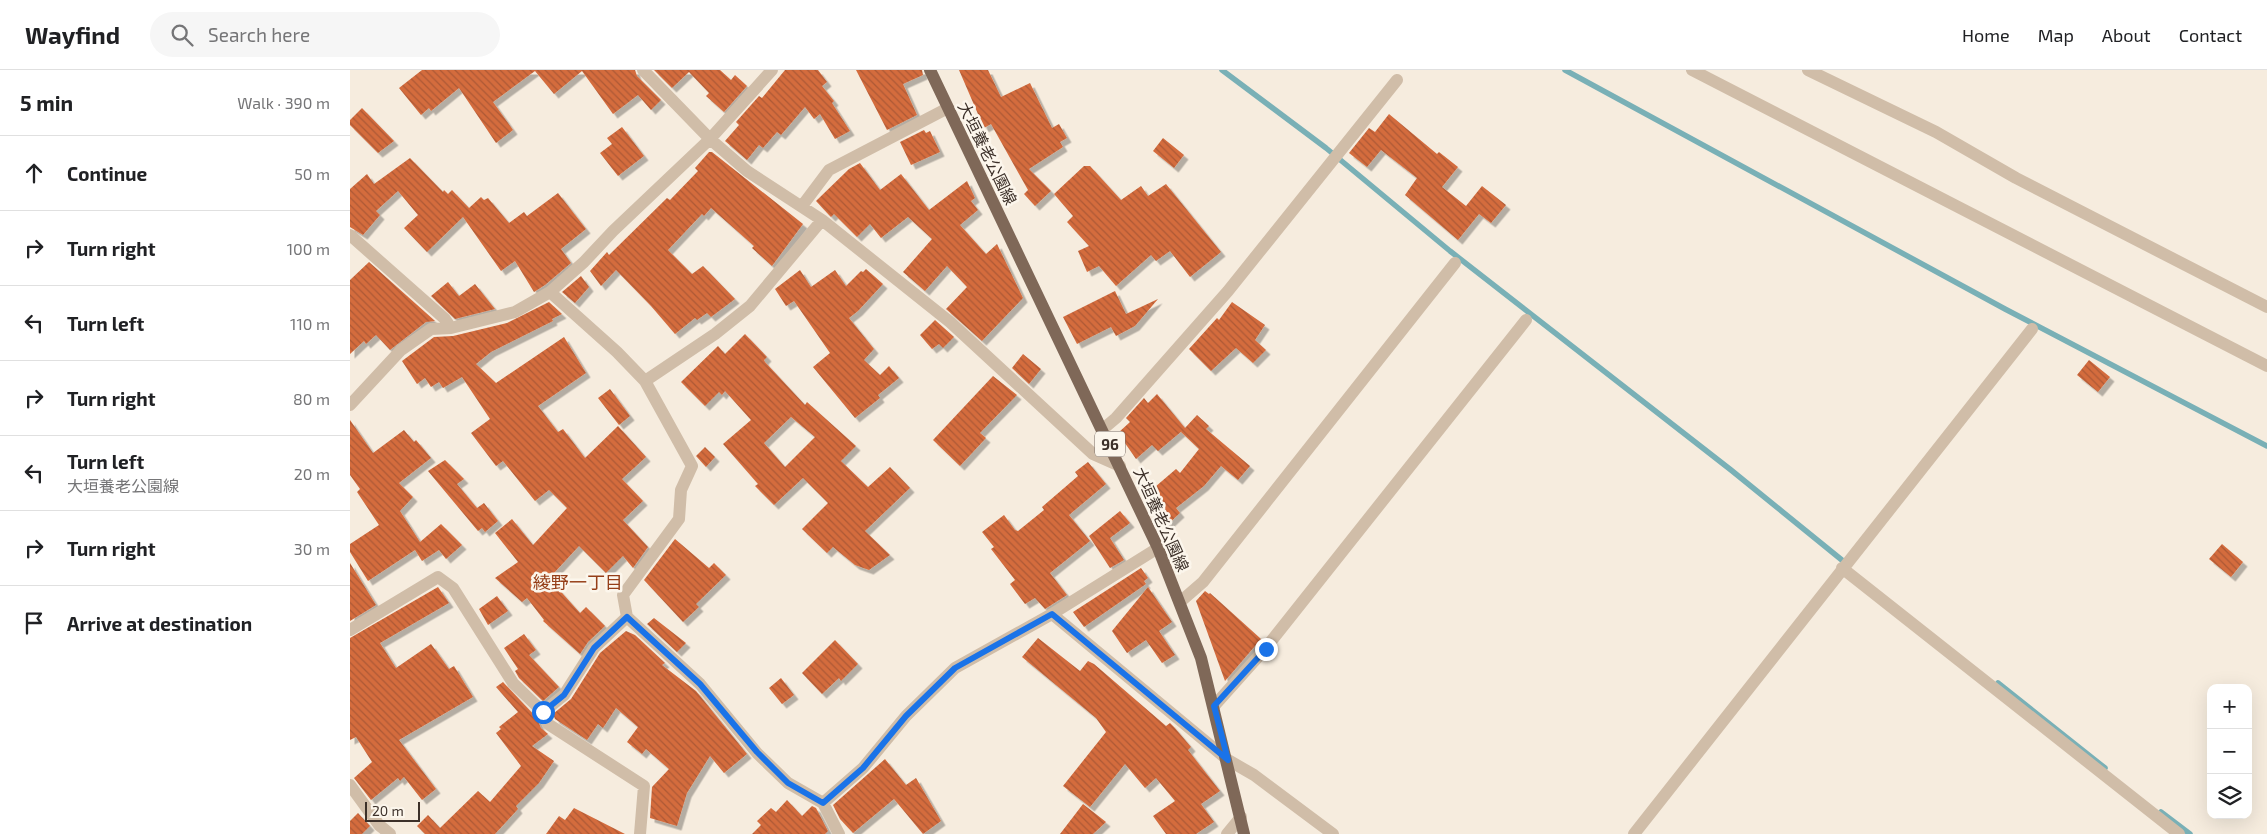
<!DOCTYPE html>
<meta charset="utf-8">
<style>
body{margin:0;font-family:"Exo 2","Noto Sans JP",sans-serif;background:#f6f6f6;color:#202124}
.controls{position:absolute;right:15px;bottom:15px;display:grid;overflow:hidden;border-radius:10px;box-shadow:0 5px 20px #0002}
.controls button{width:45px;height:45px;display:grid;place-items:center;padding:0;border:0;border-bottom:1px solid #e0e0e0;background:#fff;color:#202124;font:25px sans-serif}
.scale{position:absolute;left:15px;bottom:12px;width:55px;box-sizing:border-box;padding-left:5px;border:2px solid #3c3029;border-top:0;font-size:14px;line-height:18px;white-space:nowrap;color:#3c3029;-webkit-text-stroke:4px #fcf6ec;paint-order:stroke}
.stop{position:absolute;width:15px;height:15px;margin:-11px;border:4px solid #1a73e8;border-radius:50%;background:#fff}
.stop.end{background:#1a73e8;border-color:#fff;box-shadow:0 1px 5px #0008}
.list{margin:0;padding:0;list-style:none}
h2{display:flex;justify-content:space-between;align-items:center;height:65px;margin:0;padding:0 20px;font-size:21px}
h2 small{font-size:16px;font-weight:400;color:#757577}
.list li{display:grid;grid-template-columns:32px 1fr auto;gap:15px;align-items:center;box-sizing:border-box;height:75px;padding:0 20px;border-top:1px solid #e0e0e0}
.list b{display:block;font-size:19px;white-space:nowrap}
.list p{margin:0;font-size:16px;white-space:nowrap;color:#757577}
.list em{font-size:16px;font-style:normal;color:#757577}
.icon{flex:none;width:28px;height:28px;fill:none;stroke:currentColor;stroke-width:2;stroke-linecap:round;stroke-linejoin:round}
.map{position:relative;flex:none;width:1917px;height:764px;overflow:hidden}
header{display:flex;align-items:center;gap:30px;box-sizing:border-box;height:70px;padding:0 25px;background:#fff;border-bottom:1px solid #e0e0e0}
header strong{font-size:24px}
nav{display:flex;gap:28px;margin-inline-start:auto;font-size:18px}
.search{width:350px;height:45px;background:#f6f6f6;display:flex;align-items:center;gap:12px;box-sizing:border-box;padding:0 18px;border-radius:28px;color:#757577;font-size:19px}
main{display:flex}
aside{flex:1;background:#fff}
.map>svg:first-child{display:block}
</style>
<header>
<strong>Wayfind</strong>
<div class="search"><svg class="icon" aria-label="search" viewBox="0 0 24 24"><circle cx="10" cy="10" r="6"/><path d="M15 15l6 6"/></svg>Search here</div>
<nav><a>Home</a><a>Map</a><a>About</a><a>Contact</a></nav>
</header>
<main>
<aside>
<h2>5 min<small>Walk · 390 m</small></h2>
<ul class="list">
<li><svg class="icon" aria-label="ahead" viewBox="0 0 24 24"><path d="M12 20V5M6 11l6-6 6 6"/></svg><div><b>Continue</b></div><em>50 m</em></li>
<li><svg class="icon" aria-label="right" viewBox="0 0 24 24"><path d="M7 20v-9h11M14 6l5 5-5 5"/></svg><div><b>Turn right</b></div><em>100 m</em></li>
<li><svg class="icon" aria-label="left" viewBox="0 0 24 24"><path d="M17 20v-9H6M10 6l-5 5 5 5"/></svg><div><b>Turn left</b></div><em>110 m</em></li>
<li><svg class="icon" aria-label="right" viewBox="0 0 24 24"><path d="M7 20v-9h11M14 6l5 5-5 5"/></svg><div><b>Turn right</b></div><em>80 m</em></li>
<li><svg class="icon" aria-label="left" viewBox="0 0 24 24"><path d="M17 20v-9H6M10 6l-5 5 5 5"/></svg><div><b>Turn left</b><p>大垣養老公園線</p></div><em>20 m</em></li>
<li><svg class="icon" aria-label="right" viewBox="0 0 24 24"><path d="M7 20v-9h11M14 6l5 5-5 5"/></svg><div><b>Turn right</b></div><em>30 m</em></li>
<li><svg class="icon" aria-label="arrive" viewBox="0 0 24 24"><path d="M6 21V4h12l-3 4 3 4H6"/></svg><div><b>Arrive at destination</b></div></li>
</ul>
</aside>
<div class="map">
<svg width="1917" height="764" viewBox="0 0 1917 764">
<defs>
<pattern id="building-back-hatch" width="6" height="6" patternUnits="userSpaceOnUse" patternTransform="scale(1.25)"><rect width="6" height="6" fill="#d46c3e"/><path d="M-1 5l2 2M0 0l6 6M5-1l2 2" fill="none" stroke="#ad5934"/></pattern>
<filter id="shadow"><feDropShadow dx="4.5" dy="4.5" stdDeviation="0" flood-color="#0004"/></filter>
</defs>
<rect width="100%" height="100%" fill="#f6ecde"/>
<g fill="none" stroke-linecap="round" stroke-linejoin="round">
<path stroke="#79b0b6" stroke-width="5.5" d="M872,0l104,78 124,103 281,219 117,95
M1215,0l440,239 262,137
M1648,613l107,85
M1811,742l29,22"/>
</g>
<path fill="url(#building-back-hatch)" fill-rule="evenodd" filter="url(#shadow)" d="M72,0h213l2,6 24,24 -10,10 -13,-15 -25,19 -31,-43 -28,23 -19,-23 -42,31 20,28 -17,13 -37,-55 -28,23 -2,-3 -8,7 -22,-27z
M304,0h66l11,10 4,-5 12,11 -23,26 -18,-16 3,-3 -20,-21 -17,16z
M435,0h33l9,12 -5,4 12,15 -2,2 18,28 -15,8 -15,-25 -6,5 -9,-12 -24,28 -4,-3 -14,16 -4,-3 -12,15 -22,-19 14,-16 -3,-3 23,-26 3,2z
M506,0h66l1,5 -20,9 14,31 -30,15z
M609,0h29l13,27 29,-14 22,45 7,-4 8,14 -7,4 3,5 -34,22 22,22 -16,15 -11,-12 4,-4 -37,-66 -7,4z
M12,38l32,33 -16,12 -28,-28v-5z
M1039,44l48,40 2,-2 19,15 -16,20 24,19 16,-20 24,19 -15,18 -12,-9 -21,26 -53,-45 12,-17 -36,-28 -14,17 -18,-14 20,-25 6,4z
M272,57l22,29 -26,20 -18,-23 12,-9 -5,-6z
M574,60l2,3 4,-2 10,21 -29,13 -11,-23z
M813,68l21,17 -10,13 -21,-17z
M359,82h3l91,72 -31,42 -20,-18 2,-2 -43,-38 -7,8 -2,-2 -34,36 24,24 11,-8 32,33 -24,18 -4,-4 -10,7 -2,-2 -20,16 -24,-28 -35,-36 -15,16 -11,-15 17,-19 2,3 58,-57 3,2 28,-29 -3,-3z
M60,88l33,34 1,-2 4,4 4,-4 17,18 12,-11 3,3 4,-2 21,25 15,-11 3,4 31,-23 28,36 -25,20 10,14 -26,22 -11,7 -19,-31 -14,10 -38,-54 -36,35 -23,-24 14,-13 -20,-24 -22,20 4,4 -17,20 -13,-8v-38l17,-15 7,10z
M510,93l20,27 21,-16 28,36 38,-29 8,17 -4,3 7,9 -18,15 26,29 11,-10 26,54 -41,43 -36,-32 21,-22 -20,-21 -22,25 -22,-19 29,-33 -24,-22 -27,21 -11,-14 -13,13 -23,-23 -3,3 -2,-2 -13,-14 33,-32z
M734,96h6l31,34 20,-14 7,10 18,-12 55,68 -31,25 -20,-26 -14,10 -5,-6 -35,31 -17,-20 -12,6 -9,-21 11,-5 -22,-24 6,-6 -19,-22z
M19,192l66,59 -9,1 -36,28 -14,-15 -10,9 -2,-3 -14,13v-74z
M516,199l17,15 -25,27 -9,7 25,31 -10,11 16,15 9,-9 10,12 -21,17 2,3 -25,20 -42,-51 17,-14 -36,-52 -8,5 -11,-17 25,-19 11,17 24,-17 11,16 15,-15 2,1z
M231,206l8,11 -14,16 -13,-11z
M98,212l11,14 16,-12 20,25 -40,10 -24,-23z
M765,221l11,23 32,-15 -23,27 -19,10 -5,-9 -34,17 -14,-27z
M199,232l13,12 -10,5 1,2 -62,31 -15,12 20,19 68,-46 22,36 -48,33 20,26 5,-3 22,29 33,-32 28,31 -24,22 21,22 -20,19 25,27 -15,21 -10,-12 -17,17 -27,-27 -25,27 6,5 -6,6 26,29 6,-6 19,19 -17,16 -8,12 -37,-33 1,-1 -17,-22 -5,4 -27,-24 23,-16 -23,-29 17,-14 21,26 34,-37 -18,-18 -14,11 -32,-40 -7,5 -25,-33 19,-14 -28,-42 -19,11 -4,-6 -8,5 -6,-9 -8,6 -15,-23 32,-24 19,-1 54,-13z
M882,232l33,23 -10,15 11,10 -13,13 -17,-15 -25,23 -22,-22 28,-31 2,2z
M585,250l19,17 -11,11 -4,-4 -7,5 -12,-14z
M395,264l22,23 -3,3 1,2 40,43 2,-3 49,44 -15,15 27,26 22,-20 20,21 -45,43 25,24 -21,15 -14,-5 -22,-18 -6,6 -25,-24 26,-26 -25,-25 -29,27 -19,-19 3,-2 -35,-40 28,-24 -26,-29 -3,4 -3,-3 -14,14 -24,-24 37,-36 7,8zM441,347l24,20 -30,30 -21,-24z
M673,284l18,15 -12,15 -17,-16z
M1739,290l21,17 -12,15 -21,-17z
M643,306l24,19 -37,38 6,5 -26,28 -27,-26z
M260,319l20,27 -11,9 -21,-27z
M807,324l28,34 12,-13 12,11 -3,3 44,37 -12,14 -17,-14 -17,20 -28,22 4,5 -15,14 -7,-12v-5l3,-2 -13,-15 28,-24 4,4 19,-24 -18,-17 1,-1 -24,20 -6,-6 -16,14 -18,-26 12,-11 -4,-4 18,-20 4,5z
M0,350l23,33 31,-23 10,12 2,-2 15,18 -32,25 14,14 -13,14 20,31 21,-18 21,21 -16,14 -7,-9 -17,11 -7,-11 -47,31 -18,-29v-8l29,-19 -22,-33 3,-3 -10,-14z
M355,377l10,10 -9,10 -10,-11z
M95,390l19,19 -7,5 20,24 7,-5 14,18 -13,11 -3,-4 -4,3 -50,-60z
M738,392l18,22 -37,31 21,26 -40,32 17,22 -22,14 -10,-11 -10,6 -15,-20 5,-4 -24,-31 3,-2 -12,-15 22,-17 11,15 3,1 26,-21 -2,-3 36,-31 -3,-4z
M770,441l10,12 -20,15 14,22 -14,8 -21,-32z
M325,469l34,29 5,-5 12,12 -30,29 3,3 -16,15 -39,-42z
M1872,474l21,18 -12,15 -22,-18z
M0,493l26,42 -26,16z
M791,498l7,10 -4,3 2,3 -62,43 -11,-15z
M88,517l11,16 -69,40 16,25 35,-24 18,25 5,-3 19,31 -74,43 37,49 -14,11 -18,-23 -4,4 -2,-3 -27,22 -17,-22 18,-16 -16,-25 -6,3v-102z
M798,517l24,35 -13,9 16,24 -13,8 -16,-23 -19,13 -15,-22z
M855,521l4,3 1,-1 51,46 -36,42 -29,-80z
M147,526l11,15 -20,14 -9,-16z
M304,548l32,25 -9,9 -30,-28z
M276,561l9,4 30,28 -3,2 34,26 51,63 -23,19 -14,-17 -23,37 -10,33 -27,-8 2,-31 17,-18 -23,-20 -4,5 -15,-12 11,-15 -22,-19 -13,20 -5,-4 -11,16 -32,-21 -2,-5 18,-15 29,-46z
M174,564l12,16 -7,5 30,32 -16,14 -24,-23 -4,-7 3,-2 -14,-21z
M688,568l42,33 8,-10 6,3 72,62 4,-3 4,4 17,20 -3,3 32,41 -19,13 13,18 -18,12h-30l-13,-18 22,-15 -19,-23 -11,10 -20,-24 -35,43 -27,-21 43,-54 -10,-14 -74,-61z
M485,570l23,24 -17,17 -2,-3 -17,16 -20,-21z
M431,608l13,17 -12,9 -13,-16z
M153,612l33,35 5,11 7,6 -16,12 22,15 -15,22 -23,23 2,3 -23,25h-70l-8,-8 11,-11 12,13 38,-37 12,11 31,-36 -25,-33 5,-4 -2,-2 19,-15 -22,-25z
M535,689l21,26 10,-7 25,43 -18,13 -29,-35 -41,34 -13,-14 -7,-14z
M437,730l15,16 10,-10 4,2 12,23 -3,3h-73l9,-9 -4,-4 14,-13 5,4z
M733,734l23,18 -13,12h-33z
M224,738l51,26h-79l13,-18 6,4z
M8,743l12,13 -8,8h-12v-13z"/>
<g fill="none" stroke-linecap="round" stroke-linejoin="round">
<path stroke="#d0bda8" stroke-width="12" d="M293,0l67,69 37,32 75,49 128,102 143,132 27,12
M1342,0l575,296
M1458,0l128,62 80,46 251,129
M452,136l27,-36 119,-62
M0,165l95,84 6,9
M200,222l67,60 28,29 47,85 -11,24 -2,29 -56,76 4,22 73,67 57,69 31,30 35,20 16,31
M295,311l70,-47 35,-28 72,-86
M0,335l51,-55 30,-21 20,-1 64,-16 35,-20 34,-30 29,-31 97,-92 62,-69
M753,359l13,-11 112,-127 169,-211
M1492,498l337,266
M830,532l23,-20 252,-319
M702,544l176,146 26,15 79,59
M0,560l88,-53 15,11 60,95 30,29 5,12 96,62 -4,48
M864,636l51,-57 261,-329
M193,642l21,-17 30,-47 33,-31
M0,715l29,40 11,9
M473,733l40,-35 43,-52 49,-48 97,-54 106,-66
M877,764l14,-17
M1284,764l398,-505"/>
<path stroke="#7f6858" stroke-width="12" d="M580,0l228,478 43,110 43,176"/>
</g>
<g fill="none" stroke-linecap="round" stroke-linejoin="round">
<path stroke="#1a73e8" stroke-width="6" d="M193,642l21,-17 30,-47 33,-31 73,67 57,68 31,31 35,20 40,-35 43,-52 49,-48 97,-54 176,146 -14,-54 52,-57"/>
</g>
<g text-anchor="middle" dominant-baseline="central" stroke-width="5" stroke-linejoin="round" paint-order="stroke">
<rect fill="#fcf6ec" stroke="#766b64" stroke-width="1" x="745" y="361.5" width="30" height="25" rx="4"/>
<g font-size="15" font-weight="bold" fill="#3c3029">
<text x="760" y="374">96</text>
</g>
<g font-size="16" fill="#3c3029" stroke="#fcf6ec">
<text transform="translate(638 83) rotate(64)">大垣養老公園線</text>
<text transform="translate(812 449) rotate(66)">大垣養老公園線</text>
</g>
<g font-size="18" fill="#953e18" stroke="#fcf6ec">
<text x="228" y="512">綾野一丁目</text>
</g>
</g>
</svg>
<div class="controls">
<button>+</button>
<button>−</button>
<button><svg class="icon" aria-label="layers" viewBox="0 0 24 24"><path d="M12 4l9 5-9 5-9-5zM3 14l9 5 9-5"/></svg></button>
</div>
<div class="scale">20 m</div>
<div class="stop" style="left:193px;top:642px"></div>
<div class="stop end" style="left:916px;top:579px"></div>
</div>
</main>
